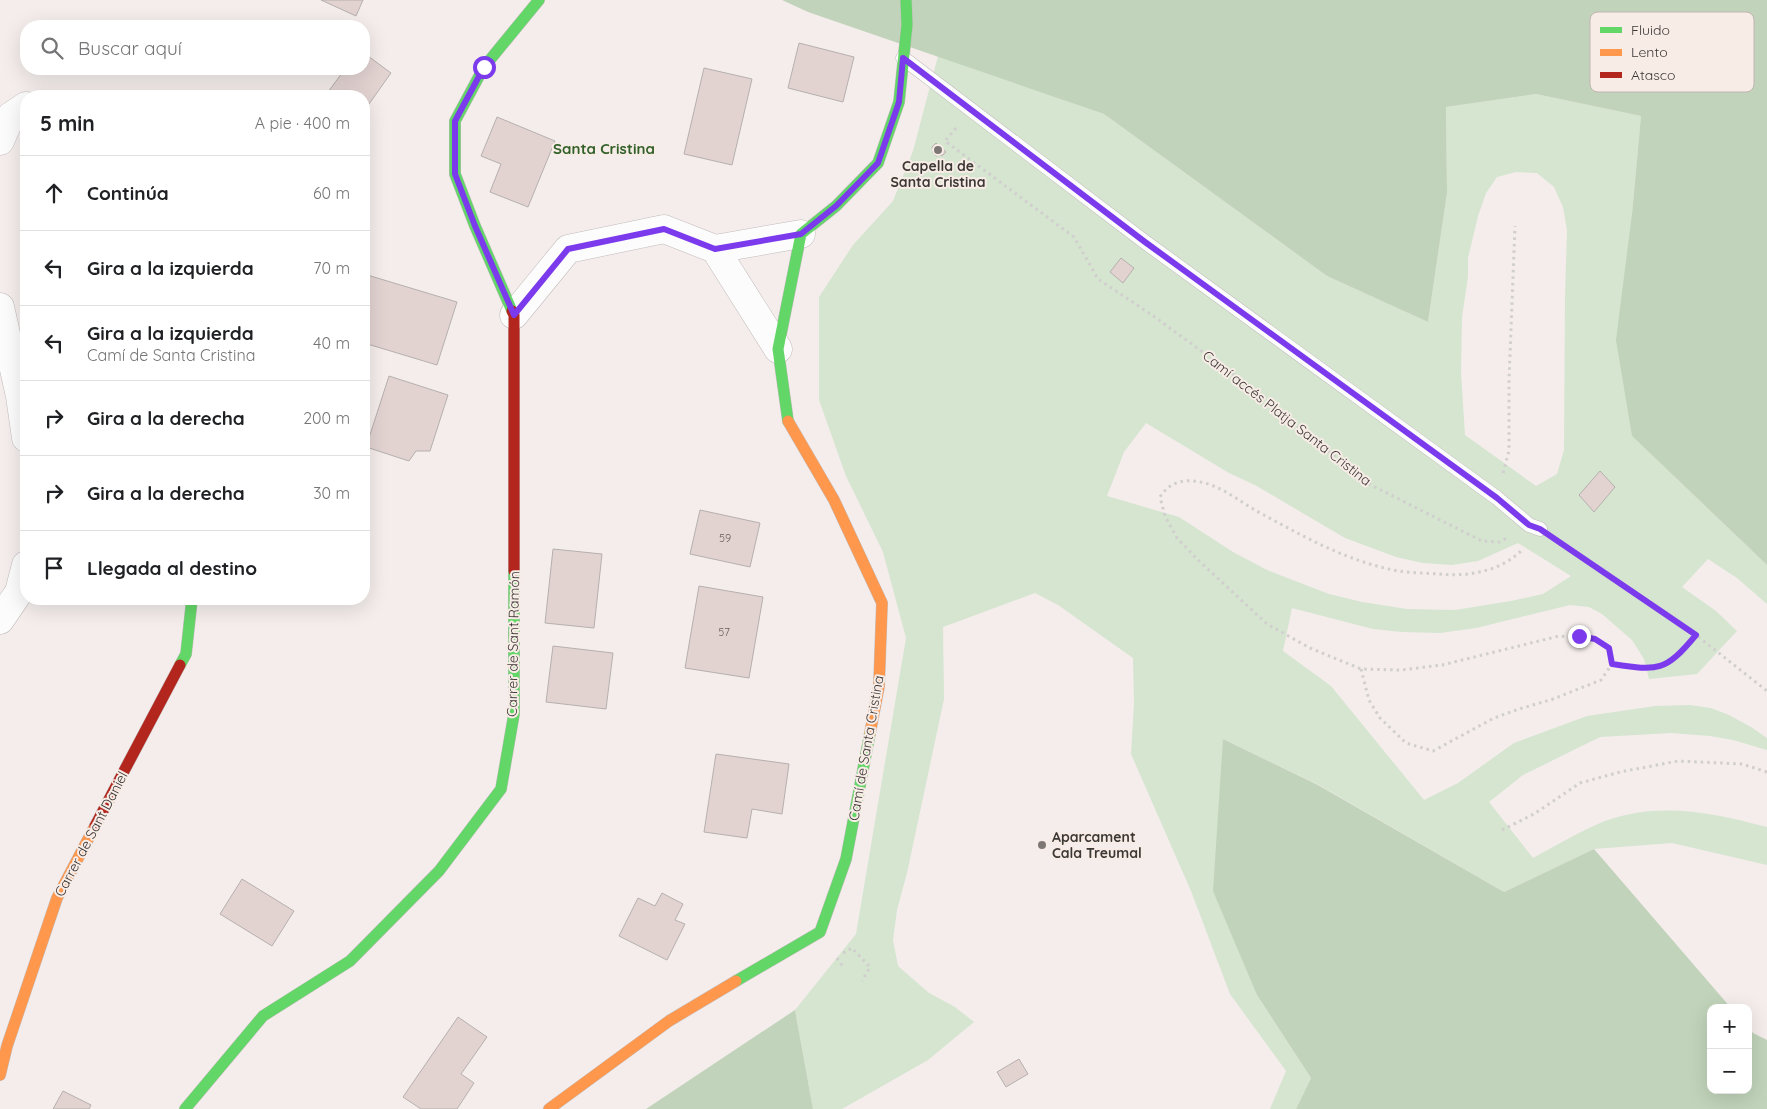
<!DOCTYPE html>
<html lang="es">
<meta charset="utf-8">
<style>
body{margin:0;font-family:Quicksand,sans-serif;background:#f2f2f2;color:#202124}
.controls{position:absolute;right:15px;bottom:15px;display:grid;overflow:hidden;border-radius:10px;box-shadow:0 5px 20px #0002}
.controls button{width:45px;height:45px;display:grid;place-items:center;padding:0;border:0;border-bottom:1px solid #e0e0e0;background:#fff;color:#202124;font:25px sans-serif}
.stop{position:absolute;width:15px;height:15px;margin:-11px;border:4px solid #7c3aed;border-radius:50%;background:#fff}
.stop.end{background:#7c3aed;border-color:#fff;box-shadow:0 1px 5px #0008}
.list{margin:0;padding:0;list-style:none}
h2{display:flex;justify-content:space-between;align-items:center;height:65px;margin:0;padding:0 20px;font-size:21px}
h2 small{font-size:16px;font-weight:400;color:#757577}
.list li{display:grid;grid-template-columns:32px 1fr auto;gap:15px;align-items:center;box-sizing:border-box;height:75px;padding:0 20px;border-top:1px solid #e0e0e0}
.list b{display:block;font-size:19px;white-space:nowrap}
.list p{margin:0;font-size:16px;white-space:nowrap;color:#757577}
.list em{font-size:16px;font-style:normal;color:#757577}
.icon{flex:none;width:28px;height:28px;fill:none;stroke:currentColor;stroke-width:2;stroke-linecap:round;stroke-linejoin:round}
.map{position:relative;flex:none;width:1767px;height:1109px;overflow:hidden}
.search{position:absolute;background:#fff;box-shadow:0 5px 20px #0002;left:20px;top:20px;width:350px;height:55px;display:flex;align-items:center;gap:12px;box-sizing:border-box;padding:0 18px;border-radius:20px;color:#757577;font-size:19px}
.panel{position:absolute;background:#fff;box-shadow:0 5px 20px #0002;left:20px;top:90px;width:350px;height:515px;border-radius:20px}
.map>svg:first-child{display:block}
</style>
<div class="map">
<svg width="1767" height="1109" viewBox="0 0 1767 1109">
<rect width="100%" height="100%" fill="#f4edeb"/>
<path fill="#d5e5d0" fill-rule="evenodd" d="M938,56l166,58 223,162 101,46 19,-129 -1,-86 90,-13 105,22 -9,98v222l135,129v39l-30,-26 -29,-19 -26,28 34,24 21,20 -40,43 -48,5 -5,-20 -12,-19 -30,-26 -13,-7 -19,-2 -94,23 -36,5 -38,-1 -29,-3 -81,-21 -9,43 48,35 93,114 34,-17 56,-40 73,-27 68,-10 35,-1 21,3 18,7 22,12 16,11v12l-34,-10 -23,-4 -39,-3 -71,4 -77,38 -34,27 44,56c24,-13 47,-27 72,-37 54,-20 109,-8 162,6v38l-95,-22 -78,6 -90,43 -185,-107 -96,-46 34,256 54,83 -15,31h-26l16,-38 -56,-77 -39,-103 -60,-137 3,-51 -1,-45 -75,-53 -23,-12 -92,34 1,72 -37,174 -10,37 -4,30 5,26 31,27 26,14 19,15 -46,38 -86,49h-29l-18,-99 61,-76 50,-296 -23,-86 -37,-76 -27,-76v-103l34,-52 40,-44 20,-50zM1516,172l21,1 17,14 9,20 4,23 -2,67 -1,153 -7,24 -21,12 -71,-51 -4,-62 1,-56 6,-40v-19l10,-42 8,-23 11,-16zM1146,423l83,50 26,12 90,53 51,19 27,6 29,2 26,-4 40,-18 53,33 -28,18 -32,7 -56,9 -48,-1 -45,-7 -33,-8 -62,-24 -34,-18 -54,-35 -72,-21 17,-44z"/>
<path fill="#c1d3ba" d="M782,0h985v565l-135,-129 -16,-96 16,-126 9,-98 -105,-22 -90,13 1,86 -19,129 -101,-46 -223,-162 -296,-102z
M1223,739l95,46 186,107 90,-43 137,159h-20v82h37v-63l5,6 14,7v69h-471l15,-31 -54,-83 -44,-104z
M795,1010l18,99h-167z"/>
<path fill="#e2d3d1" stroke="#b5b0ae" d="M321,0h42l-7,16z
M799,43l55,14 -11,45 -55,-14z
M364,53l27,20 -27,38v-15h-39l20,-27h19z
M704,68l48,11 -20,86 -48,-11z
M497,117l58,24 -27,66 -38,-15 11,-28 -20,-8z
M936,143l10,9 -3,3 -7,1 -3,-3 -1,-6z
M1121,258l13,10 -11,15 -13,-11z
M364,274l93,28 -20,63 -73,-22z
M389,376l59,19 -18,56h-14l-7,10 -43,-14z
M1600,471l15,16 -21,25 -15,-17z
M700,510l60,13 -10,44 -60,-13z
M553,549l49,5 -8,74 -49,-5z
M699,586l64,11 -14,81 -64,-10z
M553,646l60,7 -7,56 -60,-7z
M716,754l73,10 -7,50 -30,-5 -5,29 -43,-6z
M242,879l52,32 -22,35 -52,-32z
M662,893l21,11 -8,16 10,4 -18,36 -48,-24 19,-38 17,8z
M458,1017l29,20 -26,37 13,9 -17,26h-36l-18,-12z
M1019,1059l9,15 -22,13 -9,-15z
M63,1091l28,14 -2,4h-36z"/>
<g fill="none" stroke-linecap="round" stroke-linejoin="round">
<g stroke="#c1bcbb" stroke-width="15">
<path id="lane" d="M903,58l242,184 352,256 32,27 11,4"/>
</g>
<g stroke="#c1bcbb" stroke-width="29">
<path id="street" d="M0,141l11,-25 15,-10
M715,249l63,100
M0,307l20,89 6,42
M514,315l54,-66 96,-20 51,20 86,-15
M0,620l19,-28 7,-27"/>
</g>
<g stroke="#c1bcbb" stroke-width="12">
<path id="fast" d="M512,311l-37,-85 -20,-52v-53l29,-54 55,-67
M788,421l-10,-72 23,-115 35,-28 42,-43 21,-61 8,-77 -1,-25
M180,665l6,-11 6,-55
M736,981l84,-49 26,-73 24,-126
M185,1109l78,-93 87,-55 89,-90 62,-82 13,-75v-143"/>
</g>
<g stroke="#c1bcbb" stroke-width="12">
<path id="slow" d="M788,421l46,79 48,103 -3,83 -9,47
M0,1075l7,-29 50,-148 38,-72
M549,1109l120,-88 67,-40"/>
</g>
<g stroke="#c1bcbb" stroke-width="12">
<path id="jam" d="M512,311l2,4v256
M95,826l85,-161"/>
</g>
<path stroke="#d1cece" stroke-width="3" stroke-dasharray="2.5 4" stroke-linecap="butt" d="M956,128l-11,13 129,96 24,42 54,36 85,62 132,107 113,57 17,1 8,-4
M1503,473l6,-22v-71l6,-154
M1559,541l137,94 71,56
M1612,664c46,8 53,8 84,-29
M1361,669l8,31 11,18 26,25 27,8 61,-33 25,-9 34,-10 48,-19 11,-16 -3,-16 -14,-9 -36,-3 -117,29 -41,5 -40,-1 -51,-21 -43,-24 -70,-65 -20,-21 -12,-22 -5,-19c12,-19 31,-19 51,-12 19,7 35,21 53,30 42,23 82,45 129,55 15,3 31,3 46,4 30,3 63,-3 84,-25
M1502,830l32,-16 46,-31 40,-11 58,-11 64,3 25,8
M843,953l9,-5 18,19 -8,14
M837,958l6,9"/>
<use href="#lane" stroke="#fdfcfc" stroke-width="14"/>
<use href="#street" stroke="#fdfcfc" stroke-width="28"/>
<use href="#fast" stroke="#63d668" stroke-width="11"/>
<use href="#slow" stroke="#ff974d" stroke-width="11"/>
<use href="#jam" stroke="#b3261e" stroke-width="11"/>
</g>
<g fill="none" stroke-linecap="round" stroke-linejoin="round">
<path stroke="#7c3aed" stroke-width="6" d="M484,67l-29,54v53l20,52 39,89 54,-66 96,-20 51,20 86,-15 35,-28 42,-43 21,-61 4,-44 242,184 352,256 32,27 11,4 156,106c-31,37 -37,36 -84,29l-3,-16 -14,-9 -16,-3"/>
</g>
<g fill="#7c7775" stroke="#f8ece7" stroke-width="2">
<circle cx="938" cy="150" r="5"/>
<circle cx="1042" cy="845" r="5"/>
</g>
<g text-anchor="middle" dominant-baseline="central" stroke-width="4" stroke-linejoin="round" paint-order="stroke">
<g font-size="11" fill="#665f5d">
<text x="725" y="538">59</text>
<text x="724" y="632">57</text>
</g>
<g font-size="14" font-weight="bold" fill="#3c3836" stroke="#f8ece7">
<text x="938" y="166">Capella de<tspan x="938" dy="16">Santa Cristina</tspan></text>
<text x="1052" y="837" text-anchor="start">Aparcament<tspan x="1052" dy="16">Cala Treumal</tspan></text>
</g>
<g font-size="14" fill="#3c3836" stroke="#f8ece7">
<text transform="translate(1287 418) rotate(38)">Camí accés Platja Santa Cristina</text>
<text transform="translate(513 644) rotate(-89)">Carrer de Sant Ramón</text>
<text transform="translate(866 748) rotate(-80)">Camí de Santa Cristina</text>
<text transform="translate(91 834) rotate(-62)">Carrer de Sant Daniel</text>
</g>
<g font-size="15" font-weight="bold" fill="#316029" stroke="#f8ece7">
<text x="604" y="148">Santa Cristina</text>
</g>
</g>
<rect x="1590" y="12" width="164" height="80" rx="8" fill="#f8ece7" stroke="#c0b6b2" stroke-width="1"/>
<rect x="1600" y="27" width="22" height="6" fill="#63d668"/>
<rect x="1600" y="49" width="22" height="7" fill="#ff974d"/>
<rect x="1600" y="72" width="22" height="6" fill="#b3261e"/>
<g font-size="14" fill="#3c3836">
<text x="1631" y="35">Fluido</text>
<text x="1631" y="57">Lento</text>
<text x="1631" y="80">Atasco</text>
</g>
</svg>
<div class="controls">
<button>+</button>
<button>−</button>
</div>
<div class="stop" style="left:484px;top:67px"></div>
<div class="stop end" style="left:1579px;top:636px"></div>
<div class="search"><svg class="icon" aria-label="search" viewBox="0 0 24 24"><circle cx="10" cy="10" r="6"/><path d="M15 15l6 6"/></svg>Buscar aquí</div>
<section class="panel">
<h2>5 min<small>A pie · 400 m</small></h2>
<ul class="list">
<li><svg class="icon" aria-label="ahead" viewBox="0 0 24 24"><path d="M12 20V5M6 11l6-6 6 6"/></svg><div><b>Continúa</b></div><em>60 m</em></li>
<li><svg class="icon" aria-label="left" viewBox="0 0 24 24"><path d="M17 20v-9H6M10 6l-5 5 5 5"/></svg><div><b>Gira a la izquierda</b></div><em>70 m</em></li>
<li><svg class="icon" aria-label="left" viewBox="0 0 24 24"><path d="M17 20v-9H6M10 6l-5 5 5 5"/></svg><div><b>Gira a la izquierda</b><p>Camí de Santa Cristina</p></div><em>40 m</em></li>
<li><svg class="icon" aria-label="right" viewBox="0 0 24 24"><path d="M7 20v-9h11M14 6l5 5-5 5"/></svg><div><b>Gira a la derecha</b></div><em>200 m</em></li>
<li><svg class="icon" aria-label="right" viewBox="0 0 24 24"><path d="M7 20v-9h11M14 6l5 5-5 5"/></svg><div><b>Gira a la derecha</b></div><em>30 m</em></li>
<li><svg class="icon" aria-label="arrive" viewBox="0 0 24 24"><path d="M6 21V4h12l-3 4 3 4H6"/></svg><div><b>Llegada al destino</b></div></li>
</ul>
</section>
</div>
